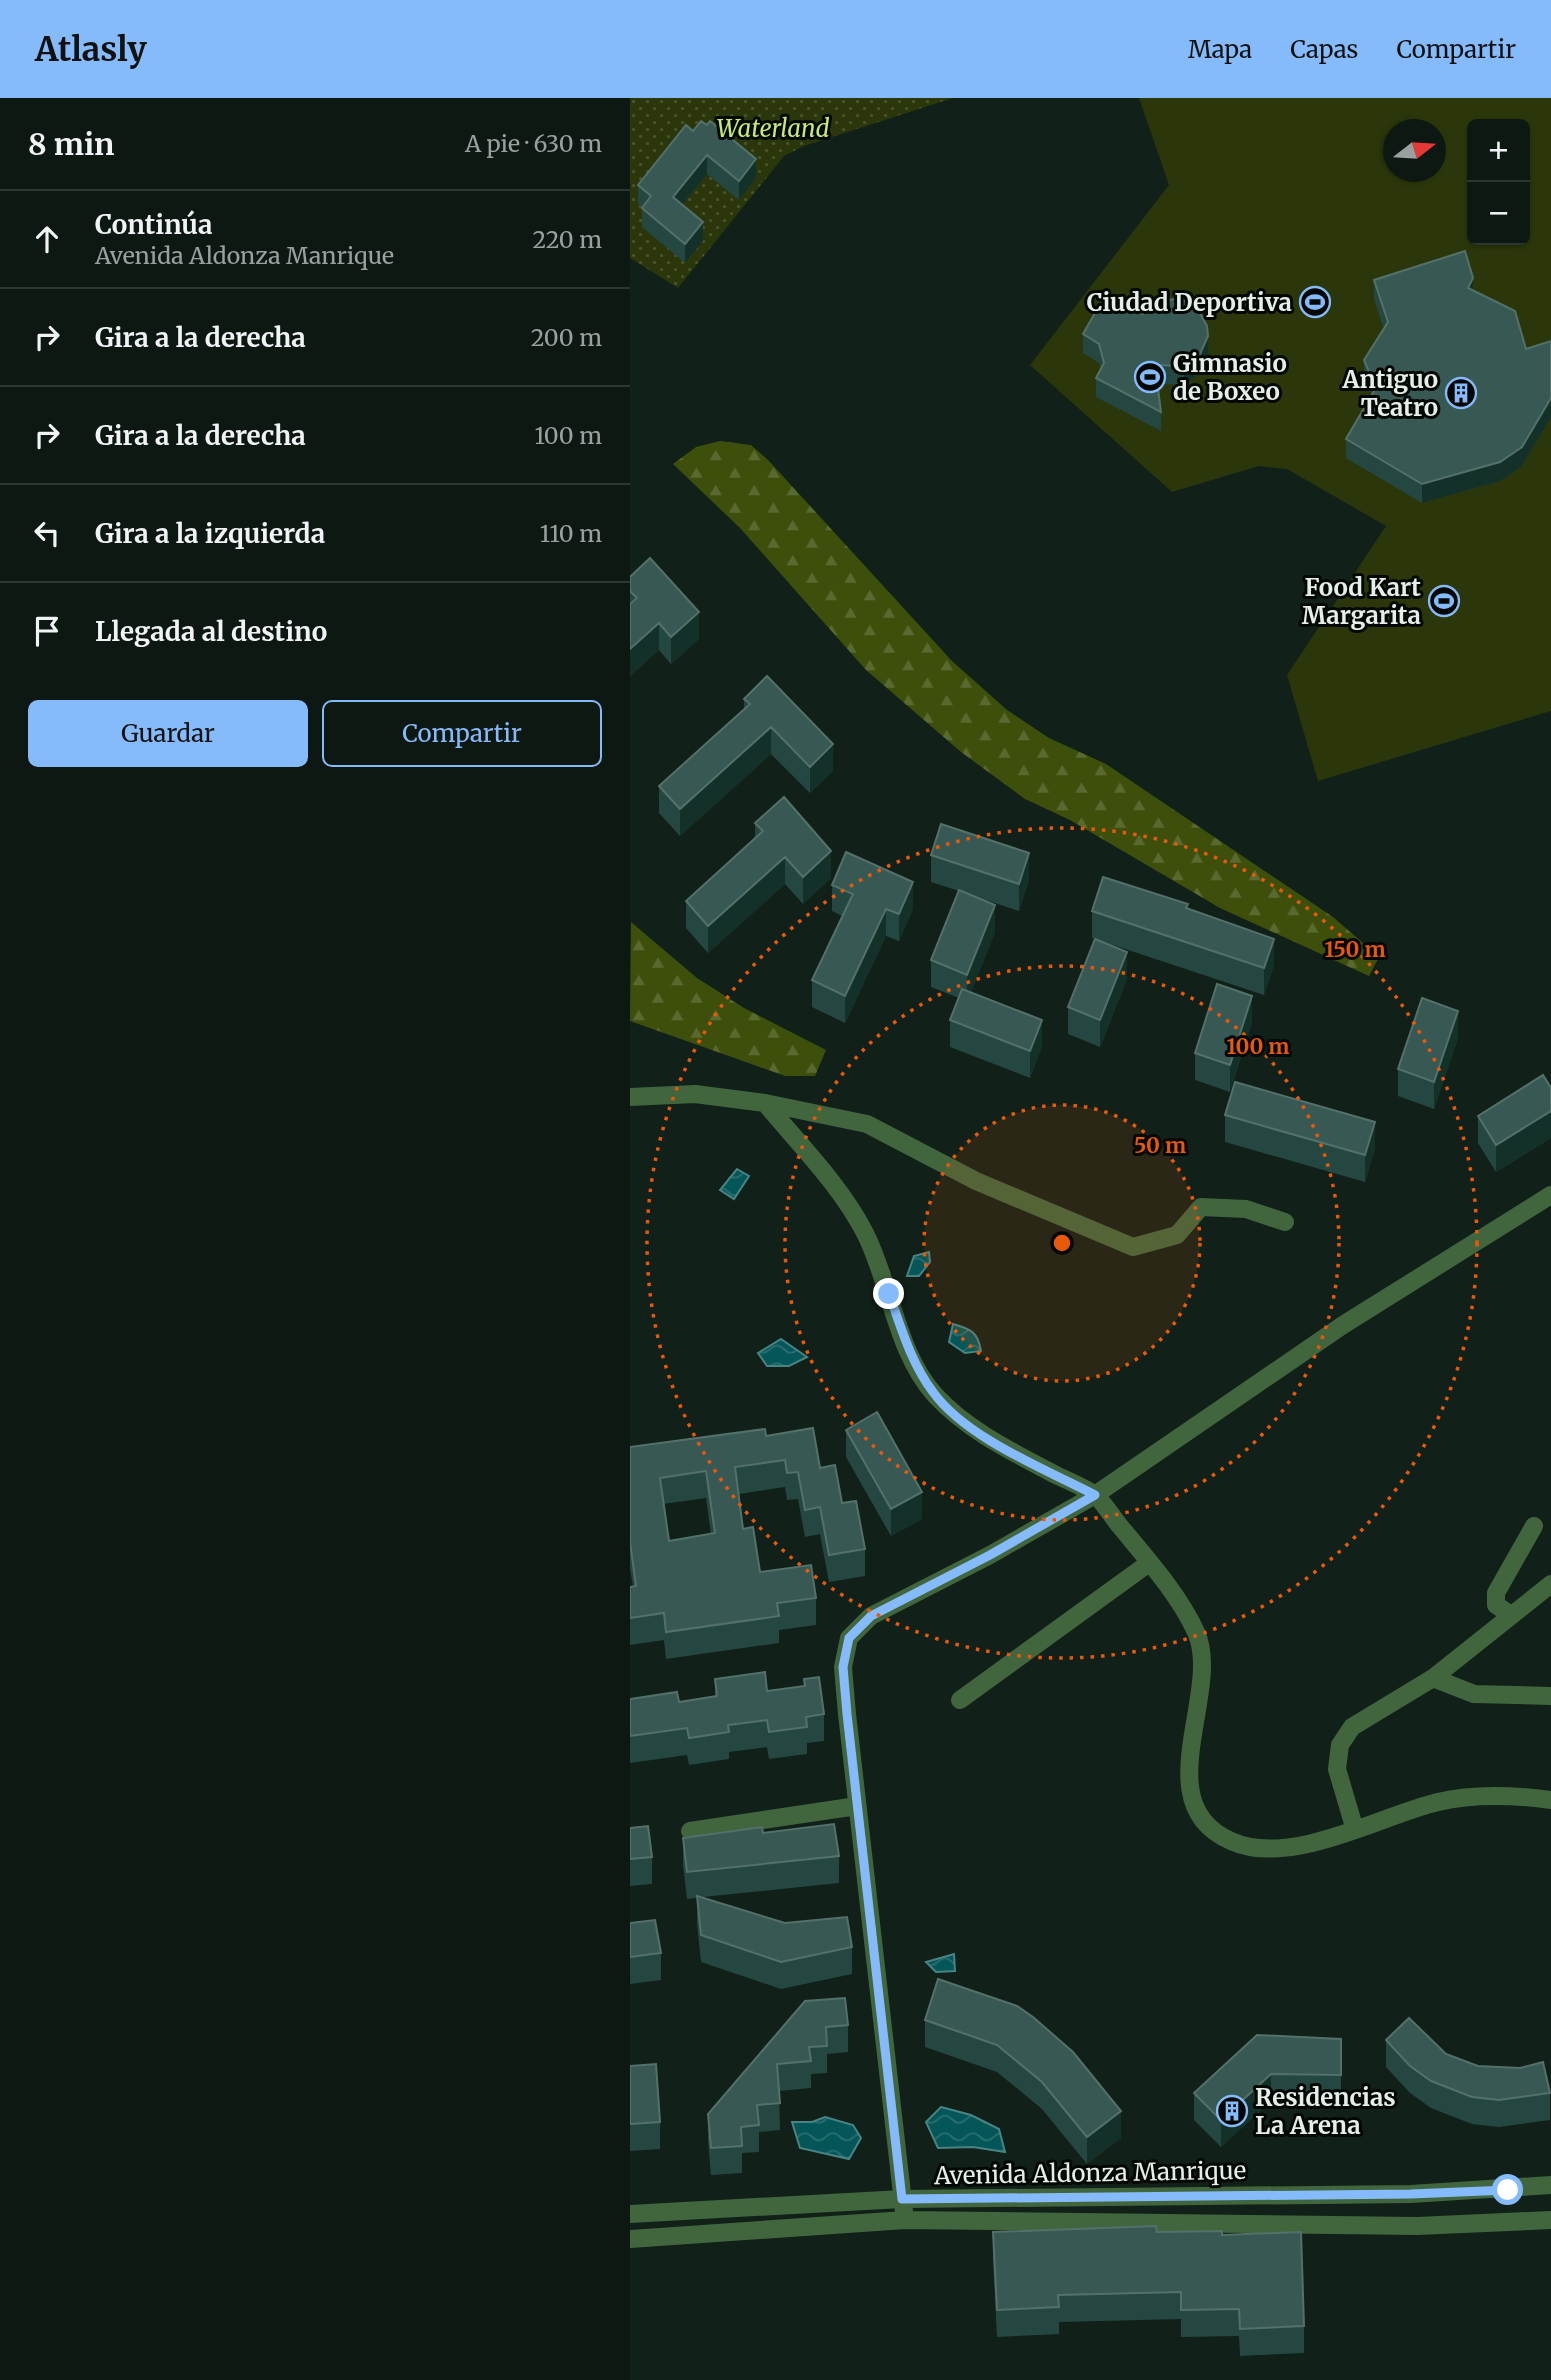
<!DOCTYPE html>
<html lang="es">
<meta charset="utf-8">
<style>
body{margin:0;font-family:Merriweather,serif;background:#1b2520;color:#f1f3f6}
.controls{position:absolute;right:21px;top:21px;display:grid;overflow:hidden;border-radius:10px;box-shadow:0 2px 5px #0004}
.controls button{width:63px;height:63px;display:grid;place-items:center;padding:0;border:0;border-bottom:2px solid #2d3732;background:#0d1812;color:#f1f3f6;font:35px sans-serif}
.compass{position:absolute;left:753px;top:21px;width:63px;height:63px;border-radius:50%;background:#0d1812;box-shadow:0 2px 5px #0004;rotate:73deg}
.stop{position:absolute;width:21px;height:21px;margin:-16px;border:5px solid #86bbfb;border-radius:50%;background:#fff}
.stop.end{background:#86bbfb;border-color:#fff;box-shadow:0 2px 7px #0008}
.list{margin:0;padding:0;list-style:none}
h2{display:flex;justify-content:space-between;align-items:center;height:91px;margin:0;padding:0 28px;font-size:30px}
h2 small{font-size:23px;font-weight:400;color:#9aa09f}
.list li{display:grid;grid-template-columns:46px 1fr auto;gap:21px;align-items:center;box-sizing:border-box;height:98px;padding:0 28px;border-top:2px solid #2d3732}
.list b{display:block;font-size:26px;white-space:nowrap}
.list p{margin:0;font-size:23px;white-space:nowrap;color:#9aa09f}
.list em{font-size:23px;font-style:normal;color:#9aa09f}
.actions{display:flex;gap:14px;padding:21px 28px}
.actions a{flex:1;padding:16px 0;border:2px solid #86bbfb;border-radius:10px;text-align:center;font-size:24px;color:#86bbfb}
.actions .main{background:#86bbfb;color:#111}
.icon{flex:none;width:38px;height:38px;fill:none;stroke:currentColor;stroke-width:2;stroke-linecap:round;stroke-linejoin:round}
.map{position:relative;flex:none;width:921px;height:2282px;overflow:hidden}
header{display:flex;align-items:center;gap:42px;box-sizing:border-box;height:98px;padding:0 35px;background:#86bbfb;color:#111}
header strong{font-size:33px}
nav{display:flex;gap:38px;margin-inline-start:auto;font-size:24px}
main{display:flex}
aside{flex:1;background:#0d1812}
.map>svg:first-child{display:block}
</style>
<header>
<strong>Atlasly</strong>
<nav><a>Mapa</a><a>Capas</a><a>Compartir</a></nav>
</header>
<main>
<aside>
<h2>8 min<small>A pie · 630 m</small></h2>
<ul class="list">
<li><svg class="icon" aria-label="ahead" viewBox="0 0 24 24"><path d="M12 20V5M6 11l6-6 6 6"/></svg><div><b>Continúa</b><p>Avenida Aldonza Manrique</p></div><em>220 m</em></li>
<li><svg class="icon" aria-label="right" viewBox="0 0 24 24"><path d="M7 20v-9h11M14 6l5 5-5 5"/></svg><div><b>Gira a la derecha</b></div><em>200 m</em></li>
<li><svg class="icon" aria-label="right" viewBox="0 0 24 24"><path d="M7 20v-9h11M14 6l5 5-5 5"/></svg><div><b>Gira a la derecha</b></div><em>100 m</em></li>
<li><svg class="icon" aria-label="left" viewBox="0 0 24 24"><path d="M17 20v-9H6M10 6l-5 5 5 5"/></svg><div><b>Gira a la izquierda</b></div><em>110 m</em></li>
<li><svg class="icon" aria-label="arrive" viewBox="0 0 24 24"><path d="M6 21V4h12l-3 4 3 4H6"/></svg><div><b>Llegada al destino</b></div></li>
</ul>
<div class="actions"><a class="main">Guardar</a><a>Compartir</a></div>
</aside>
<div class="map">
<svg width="921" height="2282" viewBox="0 0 921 2282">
<defs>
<pattern id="grass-dots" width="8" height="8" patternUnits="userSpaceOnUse" patternTransform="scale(1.75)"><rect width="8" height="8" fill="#2b370b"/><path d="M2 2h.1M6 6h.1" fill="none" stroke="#4a542f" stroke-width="1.8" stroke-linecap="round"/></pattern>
<pattern id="forest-firs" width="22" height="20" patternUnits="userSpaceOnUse" patternTransform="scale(1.75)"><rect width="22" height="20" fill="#3e4f0c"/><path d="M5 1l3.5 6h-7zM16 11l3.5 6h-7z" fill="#5a692f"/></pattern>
<pattern id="water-waves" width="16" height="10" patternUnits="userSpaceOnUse" patternTransform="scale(1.75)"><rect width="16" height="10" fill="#055658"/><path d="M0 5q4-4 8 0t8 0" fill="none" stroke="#296f70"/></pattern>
</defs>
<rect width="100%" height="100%" fill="#112018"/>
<path fill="url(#grass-dots)" d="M0,0h323l-149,48 -20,10 -106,132 -48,-30z"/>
<path fill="url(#forest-firs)" d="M90,343l31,4 17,15 184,201 55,49 42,28 57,26 227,153 46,40 -10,19 -149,-68 -150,-88 -45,-21 -64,-47 -95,-82 -126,-142 -67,-64 23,-17z
M1,824l66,56 47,30 82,42 -11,26h-30l-155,-55z"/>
<path fill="#2b370b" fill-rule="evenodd" d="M509,0h412v613l-233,70 -31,-106 99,-149 -99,-57 -28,-3 -87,26 -142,-127 139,-180zM842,26h53v116h-53zM764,32h42v42h-42z"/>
<path fill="url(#water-waves)" stroke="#488484" stroke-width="2" d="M107,1071l12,7 -15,23 -14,-9z
M299,1154l1,10 -11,14h-12l7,-20z
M323,1226c18,5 25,8 28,27l-16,2 -16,-11z
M151,1241l26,18 -18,9h-22l-9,-13z
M324,1856l1,17 -19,1 -10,-10z
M311,2009l30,8 28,14 6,23 -32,-5 -35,1 -12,-26z
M195,2019l28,8 8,13 -12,21 -49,-11 -8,-26h20z"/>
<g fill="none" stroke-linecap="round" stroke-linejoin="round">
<path stroke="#41663d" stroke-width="18" d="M0,999l65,-3 70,9 102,21 109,57 157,66 44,-12 24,-28 45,2 39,13
M135,1005c34,41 76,83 100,130 26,51 31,119 70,162 33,36 78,57 121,80 12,6 28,12 39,20 9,8 16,20 24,30 27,33 59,68 77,107 27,60 -51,172 35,209 59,27 148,-25 207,-39 37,-9 76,-7 113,-2
M881,1517l-15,-10v-12l38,-67
M803,1580l41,16 77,2
M330,1602l189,-137
M725,1732l-18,-61 3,-24 12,-18 81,-49 118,-94
M60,1733l167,-25
M0,2116l272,-15 509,-5 140,-9
M275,2122l-58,-506 -4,-47 6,-29 22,-22 119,-61 105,-60 248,-170 208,-130
M0,2141l275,-19 512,6 134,-6"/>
</g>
<path fill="#244841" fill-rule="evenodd" d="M56,27l70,53 -17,22 -32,-26 -25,31 21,36 -18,22 -43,-36v-20l-4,-3v-19z
M744,182l99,11 53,58 25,-8v76l-29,49 -22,15 -78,22 -76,-45v-19l26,-43 -8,-17v-19l20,-31 -10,-30z
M453,236l125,21 -8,18 -16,12 -26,-1 3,28v19l-65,-34v-19l5,-9 -2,-6 -16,-10z
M0,479l69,62 -28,25 -12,-14 -29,26z
M114,601l89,72 -23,22 -39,-39 -91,82 -21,-23v-27l85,-76z
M125,725l76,55 -28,26 -18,-20 -77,69 -22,-25v-27l69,-63z
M301,757l98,25 -10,31 -54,-18 30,39 -24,60 71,55 -12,31 -80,-31v-27l9,-22 -28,-11v-27l28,-69 -28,-9z
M202,787l81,24 -14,32 -13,-5 -41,87 -33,-16v-27l30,-64 -10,-5z
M558,810l86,57 -10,30 -172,-57v-27z
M497,881l-27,68 -32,-13v-27z
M622,925l-22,69 -35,-12v-27z
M828,940l-24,71 -36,-13v-27z
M921,990v50l-55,34 -18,-29v-27z
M595,1017l150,34 -10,33 -140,-40z
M216,1332l76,89 -31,17 -45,-79z
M136,1338l54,32 22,35 23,46v27l-36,6 -9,-48 -15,3 -7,-38 -11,1 -2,-13 -46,7 4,35 17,43 56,26v27l-37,5v13l-113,16 -2,-19 -34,5v-58l3,-1 -3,-17v-122zM76,1400l5,36 -42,7 -6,-37z
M85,1581l52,12 37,-5v-7l20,35v27l-17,2v11l-38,5 -2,-12 -38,5v7l-40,6 -2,-10 -57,8v-64l49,3 36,-5z
M0,1730l22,29v27l-22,2z
M133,1735l76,23v27l-136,14 149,50v27l-71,15 -80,-27 -4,-39v-25l-10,1 -4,-34v-27z
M0,1825l31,30v27l-31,4z
M308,1881l183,159 -34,26 -45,-55 -45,-37 -72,-25v-27z
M215,1900l3,27v27l-21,2v19l-16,1v14l-32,3 1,39 -21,2v20l-17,1v20l-31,2 -3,-34v-27z
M711,1941v63l-70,-1 -50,46 -27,-27v-27z
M756,1942l60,14 104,39v27l-51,7 -27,-3 -41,-16 -21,-15 -24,-26z
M0,1968l30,56v27l-30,2z
M363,2134h164l65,3 82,91v27l-64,3 -1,-20 -58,1v-18l-122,3v12l-62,3 -4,-78z"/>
<path fill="#133029" d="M77,57v19l-34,42v-19z
M126,61v19l-17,22v-19z
M73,124v19l-18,22v-19z
M843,180v19l-5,-9z
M578,238v19l-8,18 -16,12v-19z
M921,300v19l-29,49 -22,15 -78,22v-19z
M69,514v27l-28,25v-27z
M29,525v27l-29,26v-27z
M141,629v27l-91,82v-27z
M203,646v27l-23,22v-26z
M201,753v27l-28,26v-27z
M399,755v27l-10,31v-27z
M155,759v27l-77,69v-27z
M283,784v27l-14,32v-27z
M365,807v27l-28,70v-27z
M256,811v27l-41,87v-27z
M644,841v26l-10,30v-27z
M497,854v27l-27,68v-27z
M622,898v27l-22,69v-27z
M828,913v27l-24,71v-27z
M412,922v27l-12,31v-27z
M921,1013v27l-55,34v-27z
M745,1024v27l-10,33v-27z
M292,1394v27l-31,17v-27z
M641,1976v27l-50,46v-27z
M491,2013v27l-34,26v-27z"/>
<path fill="#385953" stroke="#53716a" stroke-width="2" fill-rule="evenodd" d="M71,23l6,4 3,-4 46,38 -17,22 -32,-26 -34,42 30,25 -18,22 -43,-36 9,-12 -13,-11 48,-60 7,6z
M835,153l8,27 -5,10 47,23 11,38 25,-8v57l-29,49 -22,15 -78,22 -76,-45 30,-51 -12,-28 24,-38 -14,-42z
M551,201l17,10 9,17 1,10 -8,18 -16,12 -29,-1 6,47 -65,-34 8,-15 -5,-19 -16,-10 12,-21 25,-10 23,11 19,-14z
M20,460l49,54 -28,25 -12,-14 -29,26v-45l7,-6 -7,-7v-14z
M137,578l66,68 -23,23 -39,-40 -91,82 -21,-23 91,-82 -6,-5z
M154,699l47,54 -28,26 -18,-20 -77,69 -22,-25 77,-70 -8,-8z
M311,726l88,29 -10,31 -88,-29z
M216,754l67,30 -14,32 -13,-5 -41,87 -33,-16 41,-86 -21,-9z
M473,779l85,27 -2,4 88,31 -10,29 -172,-57z
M329,792l36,15 -28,70 -36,-15z
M465,841l32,13 -27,68 -32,-13z
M587,886l35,12 -22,69 -35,-12z
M332,891l80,31 -12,31 -80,-31z
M792,900l36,13 -24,71 -36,-13z
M913,977l8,13v23l-55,34 -18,-29z
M605,984l140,40 -10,33 -140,-40z
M247,1314l45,80 -31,17 -45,-79z
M183,1330l7,40 15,-3 7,38 14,-2 9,48 -36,6 -9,-48 -15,3 -7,-38 -11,1 -2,-13 -50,7 8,62 10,-2 7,45 51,-7 5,33 -39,5 2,13 -113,16 -2,-19 -34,5v-31l6,-1 -6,-44v-95l135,-18 1,7zM76,1373l9,62 -46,8 -9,-63z
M135,1574l2,19 38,-5 -1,-7 15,-2 5,37 -18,3 1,10 -38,5 -2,-12 -39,5 1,7 -40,6 -2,-10 -57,8v-37l47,-7 2,10 38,-6 -2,-17z
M204,1726l5,32 -152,16 -4,-34 79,-11 1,6z
M18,1728l4,31 -22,2v-31z
M67,1798l88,27 62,-6 5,30 -71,15 -80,-27z
M25,1822l6,33 -31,4v-34z
M308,1881l79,27 16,11 40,35 48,59 -34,26 -45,-55 -45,-37 -72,-25z
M215,1900l3,27 -22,2 1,19 -18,1 2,14 -34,3 3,39 -23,2 2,20 -18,2 1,19 -31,2 -3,-34 97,-113z
M779,1920l37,36 32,12 42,2 23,-6 7,31 -51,7 -27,-3 -41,-16 -21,-15 -24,-26z
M627,1937l84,4v36l-70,-1 -50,46 -27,-27z
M26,1966l4,58 -30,2v-58z
M526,2128l1,6 65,-1v4l79,-3 3,94 -64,3 -1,-20 -58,1v-18l-123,3 1,12 -62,3 -4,-78z"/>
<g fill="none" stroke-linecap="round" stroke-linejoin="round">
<path stroke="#86bbfb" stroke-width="9" d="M259,1196c12,33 22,69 44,98 33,46 112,77 162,103l-105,60 -119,61 -22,22 -6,29 4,47 55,485 509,-5 97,-4"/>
</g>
<circle cx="432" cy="1145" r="138" fill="#e8590c" fill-opacity=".12"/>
<g fill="none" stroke="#e8590c" stroke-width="3.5" stroke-dasharray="3.5 7">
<circle cx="432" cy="1145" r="138"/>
<circle cx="432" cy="1145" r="277"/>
<circle cx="432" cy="1145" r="415"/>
</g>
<defs>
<g id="stadium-ring" transform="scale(1.575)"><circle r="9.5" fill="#040805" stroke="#86bbfb" stroke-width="1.5"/><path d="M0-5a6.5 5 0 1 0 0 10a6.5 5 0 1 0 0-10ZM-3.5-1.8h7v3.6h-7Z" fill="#86bbfb"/></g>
<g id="building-ring" transform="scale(1.575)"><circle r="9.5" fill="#040805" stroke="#86bbfb" stroke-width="1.5"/><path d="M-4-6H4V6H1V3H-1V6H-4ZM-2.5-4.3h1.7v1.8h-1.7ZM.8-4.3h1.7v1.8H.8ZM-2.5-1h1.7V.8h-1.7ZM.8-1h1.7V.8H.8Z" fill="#86bbfb"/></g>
</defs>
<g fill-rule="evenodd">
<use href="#stadium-ring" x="685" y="204"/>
<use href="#stadium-ring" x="520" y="279"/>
<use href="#building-ring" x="831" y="295"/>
<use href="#stadium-ring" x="814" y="503"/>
<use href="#building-ring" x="602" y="2013"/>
</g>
<g text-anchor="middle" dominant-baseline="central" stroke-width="6" stroke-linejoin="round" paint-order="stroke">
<g font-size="24" font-style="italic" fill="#c6e979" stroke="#040805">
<text x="143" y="30">Waterland</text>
</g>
<g font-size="24" font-weight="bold" fill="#e5eee9" stroke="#040805" text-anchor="end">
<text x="662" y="204">Ciudad Deportiva</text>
<text x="543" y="265" text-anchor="start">Gimnasio<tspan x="543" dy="28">de Boxeo</tspan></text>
<text x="808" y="281">Antiguo<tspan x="808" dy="28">Teatro</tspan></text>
<text x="791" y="489">Food Kart<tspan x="791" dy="28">Margarita</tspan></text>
<text x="625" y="1999" text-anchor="start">Residencias<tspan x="625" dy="28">La Arena</tspan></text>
</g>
<g font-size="24" fill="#e5eee9" stroke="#040805">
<text transform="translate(460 2075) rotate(-1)">Avenida Aldonza Manrique</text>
</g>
</g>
<circle cx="432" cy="1145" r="10" fill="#e8590c" stroke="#040805" stroke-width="3.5"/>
<g font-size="21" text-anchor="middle" font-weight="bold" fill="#e8590c" stroke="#040805" stroke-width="6" stroke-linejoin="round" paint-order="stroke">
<text x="725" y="859">150 m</text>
<text x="628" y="956">100 m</text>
<text x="530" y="1055">50 m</text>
</g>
</svg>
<div class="controls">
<button>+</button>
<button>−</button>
</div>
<svg class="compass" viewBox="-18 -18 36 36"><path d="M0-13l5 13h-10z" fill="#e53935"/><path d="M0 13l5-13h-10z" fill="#9aa09f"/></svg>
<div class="stop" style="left:878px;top:2092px"></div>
<div class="stop end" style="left:259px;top:1196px"></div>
</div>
</main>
